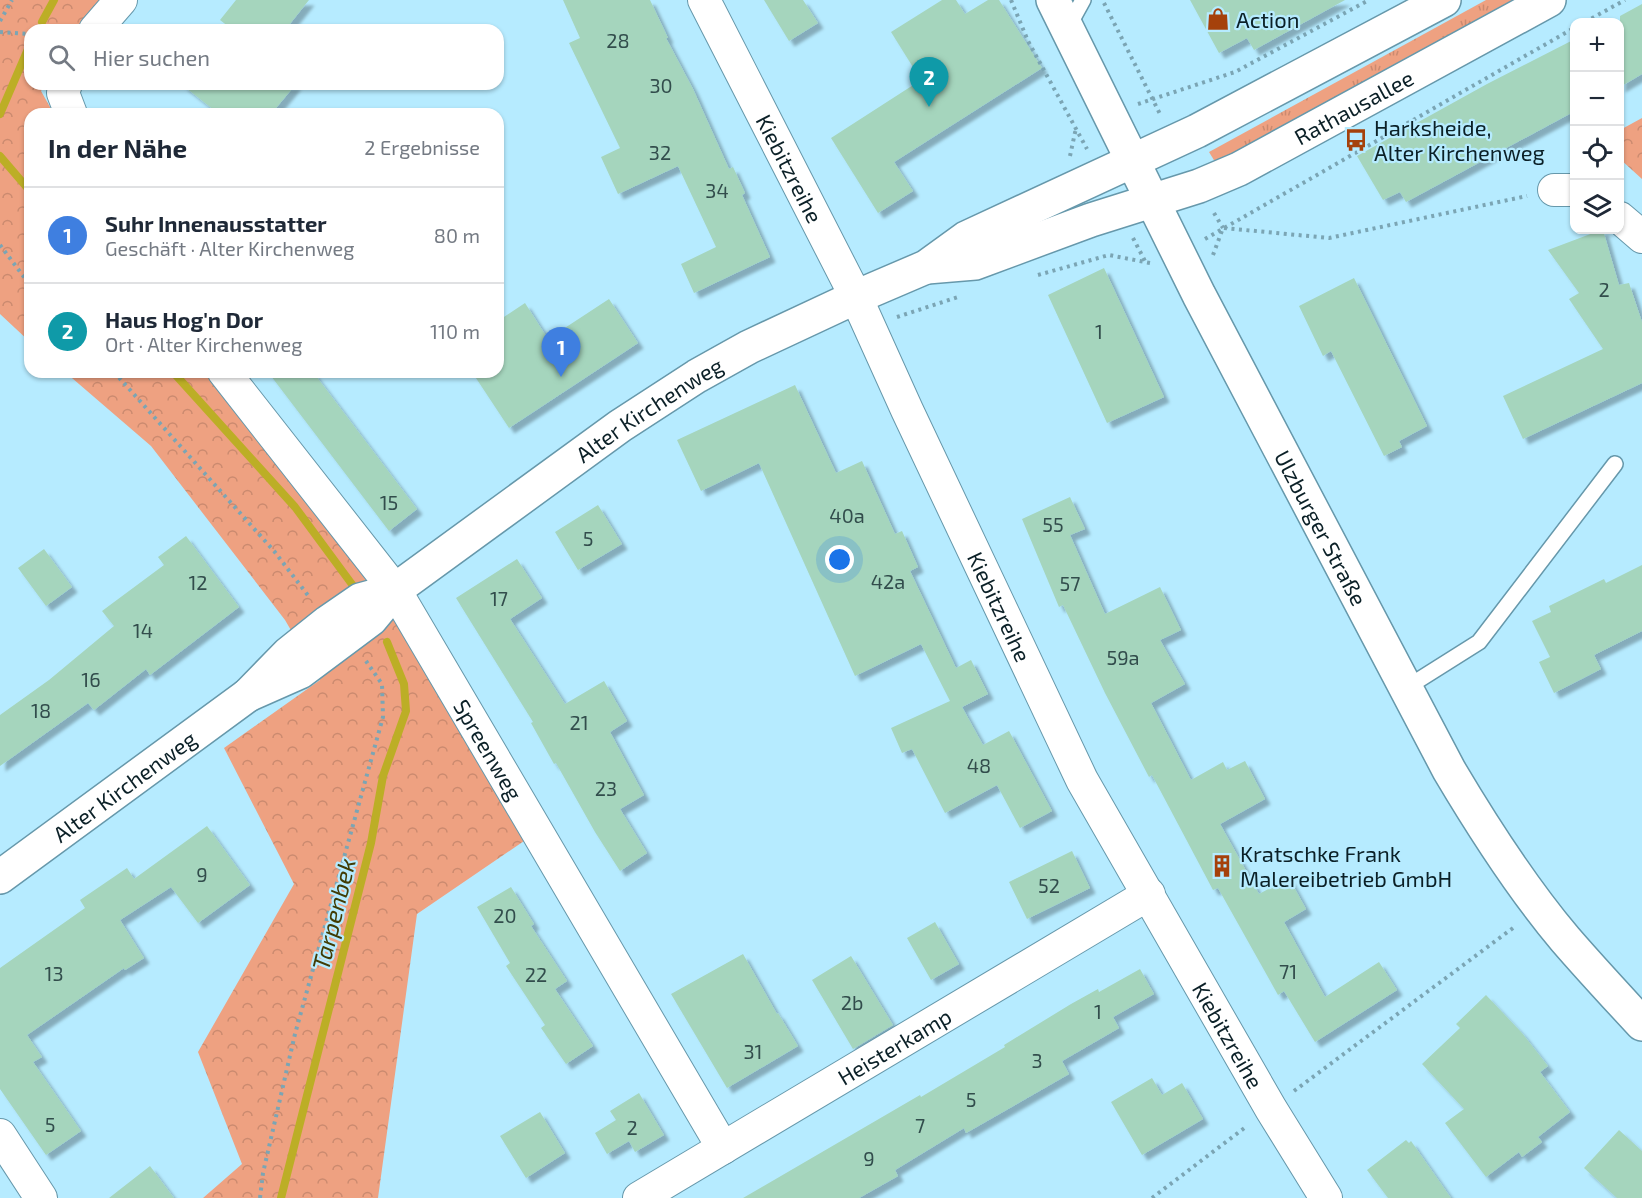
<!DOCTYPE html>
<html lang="de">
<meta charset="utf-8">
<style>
body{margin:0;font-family:"Exo 2",sans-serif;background:#f2f2f3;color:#1f2937}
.controls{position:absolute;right:18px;top:18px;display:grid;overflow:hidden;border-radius:12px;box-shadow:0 2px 4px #0004}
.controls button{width:54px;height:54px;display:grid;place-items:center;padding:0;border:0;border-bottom:2px solid #e0e1e3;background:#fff;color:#1f2937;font:30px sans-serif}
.you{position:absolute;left:840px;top:560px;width:21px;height:21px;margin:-15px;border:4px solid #fff;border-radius:50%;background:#1a73e8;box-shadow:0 0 0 9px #1a73e833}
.badge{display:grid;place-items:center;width:39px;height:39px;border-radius:50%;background:#a5410b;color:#fff;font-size:20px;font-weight:700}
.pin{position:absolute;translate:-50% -50px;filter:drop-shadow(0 2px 3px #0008)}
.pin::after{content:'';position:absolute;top:32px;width:21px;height:18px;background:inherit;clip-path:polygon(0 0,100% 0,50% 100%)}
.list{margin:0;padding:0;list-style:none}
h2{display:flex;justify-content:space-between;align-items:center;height:78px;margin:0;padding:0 24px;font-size:26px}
h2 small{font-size:20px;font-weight:400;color:#747a83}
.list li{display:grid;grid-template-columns:39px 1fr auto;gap:18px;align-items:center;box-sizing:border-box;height:96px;padding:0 24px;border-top:2px solid #e0e1e3}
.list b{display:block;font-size:22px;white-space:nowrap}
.list p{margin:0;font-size:20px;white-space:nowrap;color:#747a83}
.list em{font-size:20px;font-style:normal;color:#747a83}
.icon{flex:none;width:33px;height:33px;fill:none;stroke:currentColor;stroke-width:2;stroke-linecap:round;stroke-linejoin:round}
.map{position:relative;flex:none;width:1642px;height:1198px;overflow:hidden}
.search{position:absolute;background:#fff;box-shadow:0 2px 4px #0004;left:24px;top:24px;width:480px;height:66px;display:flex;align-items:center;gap:15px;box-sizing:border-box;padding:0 21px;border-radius:18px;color:#747a83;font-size:22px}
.panel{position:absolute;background:#fff;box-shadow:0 2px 4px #0004;left:24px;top:108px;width:480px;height:270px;border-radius:18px}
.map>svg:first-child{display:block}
</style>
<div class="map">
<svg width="1642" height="1198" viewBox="0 0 1642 1198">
<defs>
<pattern id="grass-tufts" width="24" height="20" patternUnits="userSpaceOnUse" patternTransform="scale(1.5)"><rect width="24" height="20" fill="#eea181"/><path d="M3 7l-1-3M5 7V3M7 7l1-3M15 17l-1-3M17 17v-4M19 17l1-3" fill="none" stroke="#cb8a6f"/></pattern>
<pattern id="park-crowns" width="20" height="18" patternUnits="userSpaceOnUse" patternTransform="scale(1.5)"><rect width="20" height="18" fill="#eea181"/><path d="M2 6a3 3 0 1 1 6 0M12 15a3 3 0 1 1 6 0" fill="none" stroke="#cb8a6f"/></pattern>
<filter id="shadow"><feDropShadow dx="5.5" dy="5.5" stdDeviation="1.5" flood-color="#0004"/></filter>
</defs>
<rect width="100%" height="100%" fill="#b6ebff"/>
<path fill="url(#grass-tufts)" d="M1486,0h43l-309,170 -11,-18z"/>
<path fill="url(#park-crowns)" d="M0,0h109l-23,30h-56v54h16l-5,7 13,23h-24v228l-30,-28z
M1642,118v61l-22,-20v-29z
M65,372h146l184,247 129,222 -107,73 -39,284h-175l39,-34 -44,-112 96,-168 -70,-136 96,-68 -35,-60 -134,-174z"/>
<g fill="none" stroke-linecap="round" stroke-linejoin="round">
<path stroke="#bcae26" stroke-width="8" d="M42,22l12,-22
M0,114l28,-65
M0,156l30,35
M173,372l122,135 59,80
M281,1198l90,-355 12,-67 23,-65 -2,-27 -17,-42"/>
</g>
<path fill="#a5d5bd" filter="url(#shadow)" d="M236,0h73l-24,30h-52l-13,-10z
M563,0h87l18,38h-2l27,51 36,80 4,-2 12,26 -3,2 28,62 -76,36 -13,-29 35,-17 -38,-81 -60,28 -17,-37 19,-9 -51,-105 11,-5z
M764,0h39l15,23 -29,18z
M942,0h14l9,14 23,-14h11l43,68 -148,94 19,29 -35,22 -47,-75 90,-58 -30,-48z
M1190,0h155l-91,50 -7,-12 -28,15z
M1642,4v70l-22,13v-71z
M1575,39v72l-169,91 -6,-10 -17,8 -26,-44 130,-72z
M181,84h115l-25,30h-52z
M1601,230h2l16,55 10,-2 13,39v61l-119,56 -20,-43 100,-47 -34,-50 10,-6 -31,-43z
M1104,268l60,129 -57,26 -59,-128z
M1354,278l73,148 -28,15 3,6 -18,9 -53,-105 -8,5 -24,-50z
M609,299l29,44 -129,85 -37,-56h26v-51l27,-18 23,36z
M268,372h45l104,137 -28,22z
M795,385l41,88 26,-12 33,73 7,-3 16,36 -8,4 46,97 15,-8 17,34 -26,13 21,38 26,-14 43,80 -32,17 -23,-43 -52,28 -33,-64 -10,4 -11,-25 59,-27 -29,-57 -66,32 -96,-213 -58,28 -24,-51z
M1070,497l15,32 -15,6 35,79 55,-27 21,43 -21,10 25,44 -34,19 40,77 32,-18 4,8 18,-9 20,38 -45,25 39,70 30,-16 17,31 -22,13 41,75 54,-35 18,28 -82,52 -31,-51 -6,4 -60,-107 -5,2 -61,-115 -3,2 -44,-84 -42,-88 -4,2 -37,-88z
M598,505l24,39 -44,26 -23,-38z
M186,536l53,71 -89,68 -4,-6 -52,41 -6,-7 -88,63v-51l49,-35 65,-54 -12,-15 62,-46 -6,-8z
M44,549l28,38 -26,19 -28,-38z
M517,559l25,39 -32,21 55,85 39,-23 23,40 -17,11 34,63 -24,14 27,44 -27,18 -25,-39 -39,-69 -2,1 -23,-41 2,-1 -77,-124z
M1642,565v66l-48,24 7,14 -47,24 -15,-31 11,-5 -18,-36 19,-9 -2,-6 55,-27 2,4z
M207,826l43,59 -52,38 -27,-36 -51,33 24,38 -19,12 -1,-2 -97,67 15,22 -9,5 48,69 -35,24 -46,-66v-121l85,-60 -5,-8 47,-32 7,11z
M1072,851l18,37 -63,31 -18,-37z
M511,887l23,37 -3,2 36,55 -12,8 38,57 -27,18 -25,-36 4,-3 -39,-59 4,-3 -33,-56z
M935,922l24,42 -28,16 -24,-42z
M743,954l34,60 1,-1 20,33 -71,42 -56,-94z
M851,956l42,69 -40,24 -41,-69z
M1140,969l14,25 -41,23 6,11 -57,33 7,13 -103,59 -2,-5 -69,42 3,6 -39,22h-116l177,-103 1,2 84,-50 -1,-2 67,-41 27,-15 1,3z
M1486,995l36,38 26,33 -8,6 30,40 -32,25 4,5 -20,15 -3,-5 -33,25 -41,-54 19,-14 -42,-45 38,-36 -4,-4z
M1152,1078l10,17 20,-12 21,36 -61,36 -31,-53z
M639,1093l25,42 -29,17 -6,-11 -22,13 -12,-21 21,-13 -6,-9z
M540,1112l25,41 -39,25 -26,-42z
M1619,1130l23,21v47h-25l-33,-30z
M1406,1140l3,3 2,-2 40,57h-63l-21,-28z
M150,1166l24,32h-65z"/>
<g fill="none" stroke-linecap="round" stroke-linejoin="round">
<g stroke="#6698ab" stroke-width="18">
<path id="service" d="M1067,29l16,-29
M1406,688l73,-46 136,-178"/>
</g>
<g stroke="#6698ab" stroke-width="34">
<g id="minor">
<path id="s1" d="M704,0l152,297 51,113 175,370 189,329 55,89"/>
<path d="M95,30l26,-30"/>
<path d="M66,84l-3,9 8,21"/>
<path d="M1554,190h20"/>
<path d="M1620,218l22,19"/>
<path id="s2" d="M224,372l171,218 328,558"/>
<path d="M0,1135l41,63"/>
<path id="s3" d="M639,1198l510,-304"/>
</g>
</g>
<g stroke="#6698ab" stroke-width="36">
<g id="secondary">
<path id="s4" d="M1053,0l146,295 250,475c35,59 72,117 116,169 25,29 51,57 77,85"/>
<path id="s5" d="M927,267l48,-4 116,-43 108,-34 40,-17 310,-169"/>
<path id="s6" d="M248,695l52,-23 71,-53 24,-29 225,-164 77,-50 52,-29 107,-50 70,-30 40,-29 231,-107 247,-131"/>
<path id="s7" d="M0,877l248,-182 40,-41 40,-32 32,-22 22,-6"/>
</g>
</g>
<path stroke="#7ba5b4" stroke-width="4" stroke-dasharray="3 4.5" stroke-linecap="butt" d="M1011,0l17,41 59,108
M1104,3l56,111
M0,21l12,-21
M1585,22l40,-22
M0,32l30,2
M1138,104l97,-32 134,-72
M1070,156l6,-28
M1214,213l9,15
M1224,228l105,10 198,-42
M1133,238l12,23
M1205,239l369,-211
M0,245l30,40
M1213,255l10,-27
M1038,275l71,-20 41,8
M897,317l61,-20
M114,372l160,179 36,47
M1294,1091l219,-163 2,-4
M260,1198l3,-25 32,-139 88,-317 -1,-33 -16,-23
M1152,1198l95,-72"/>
<use href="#service" stroke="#fff" stroke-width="15"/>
<use href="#minor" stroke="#fff" stroke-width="32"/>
<use href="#secondary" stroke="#fff" stroke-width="33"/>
</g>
<defs>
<g id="shop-bare" transform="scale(1.8)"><path d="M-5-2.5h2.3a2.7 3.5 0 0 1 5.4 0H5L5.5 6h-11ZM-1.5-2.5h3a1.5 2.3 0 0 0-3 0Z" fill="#a5410b" stroke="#b6ebff" stroke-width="2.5" paint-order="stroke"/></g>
<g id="bus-bare" transform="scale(1.8)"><path d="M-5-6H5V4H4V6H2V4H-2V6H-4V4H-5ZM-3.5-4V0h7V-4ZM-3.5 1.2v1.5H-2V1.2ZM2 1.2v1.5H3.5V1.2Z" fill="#a5410b" stroke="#b6ebff" stroke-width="2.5" paint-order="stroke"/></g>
<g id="building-bare" transform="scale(1.8)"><path d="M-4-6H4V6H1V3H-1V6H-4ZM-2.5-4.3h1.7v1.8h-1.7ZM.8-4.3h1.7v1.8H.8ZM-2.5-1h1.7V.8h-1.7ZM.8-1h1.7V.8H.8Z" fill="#a5410b" stroke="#b6ebff" stroke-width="2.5" paint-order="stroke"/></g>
</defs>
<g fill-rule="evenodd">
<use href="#shop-bare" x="1218" y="19"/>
<use href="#bus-bare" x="1356" y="140"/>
<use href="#building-bare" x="1222" y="866"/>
</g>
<g text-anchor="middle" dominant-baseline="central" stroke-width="4.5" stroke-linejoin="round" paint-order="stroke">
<g font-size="20" fill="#324d4c">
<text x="618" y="40">28</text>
<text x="661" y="85">30</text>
<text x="660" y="152">32</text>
<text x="717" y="190">34</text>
<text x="1604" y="289">2</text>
<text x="1099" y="331">1</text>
<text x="389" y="502">15</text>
<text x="847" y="515">40a</text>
<text x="1053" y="524">55</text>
<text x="588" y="538">5</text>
<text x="888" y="581">42a</text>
<text x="198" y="582">12</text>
<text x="1070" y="583">57</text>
<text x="499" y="598">17</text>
<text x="143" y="630">14</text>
<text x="1123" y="657">59a</text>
<text x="91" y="679">16</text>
<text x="41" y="710">18</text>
<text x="579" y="722">21</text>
<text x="979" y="765">48</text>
<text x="606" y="788">23</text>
<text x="202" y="874">9</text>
<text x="1049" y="885">52</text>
<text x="505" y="915">20</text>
<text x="1288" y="971">71</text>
<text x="54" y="973">13</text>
<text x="536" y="974">22</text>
<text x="852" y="1002">2b</text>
<text x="1098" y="1011">1</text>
<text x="753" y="1051">31</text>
<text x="1037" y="1060">3</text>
<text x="971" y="1099">5</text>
<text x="50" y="1124">5</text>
<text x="920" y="1125">7</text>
<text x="632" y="1127">2</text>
<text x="869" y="1158">9</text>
</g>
<g font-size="22" fill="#0b2027" stroke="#b6ebff" text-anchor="start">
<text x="1236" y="19">Action</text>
<text x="1374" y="127">Harksheide,<tspan x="1374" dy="25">Alter Kirchenweg</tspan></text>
<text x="1240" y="853">Kratschke Frank<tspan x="1240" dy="25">Malereibetrieb GmbH</tspan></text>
</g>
<g font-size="22" fill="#0b2027" stroke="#b6ebff">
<text stroke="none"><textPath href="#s5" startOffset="459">Rathausallee</textPath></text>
<text stroke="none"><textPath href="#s1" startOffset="189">Kiebitzreihe</textPath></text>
<text stroke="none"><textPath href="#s6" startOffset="495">Alter Kirchenweg</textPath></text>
<text stroke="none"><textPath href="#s4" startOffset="592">Ulzburger Straße</textPath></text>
<text stroke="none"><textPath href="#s1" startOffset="675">Kiebitzreihe</textPath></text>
<text stroke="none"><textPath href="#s2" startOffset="462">Spreenweg</textPath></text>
<text stroke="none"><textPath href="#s7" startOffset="154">Alter Kirchenweg</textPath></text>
<text stroke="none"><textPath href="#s1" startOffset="1161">Kiebitzreihe</textPath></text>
<text stroke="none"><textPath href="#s3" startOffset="297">Heisterkamp</textPath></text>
</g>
<g font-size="24" font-style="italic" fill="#413c05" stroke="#b6ebff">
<text transform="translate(333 914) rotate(-76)">Tarpenbek</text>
</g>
</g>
</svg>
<div class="controls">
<button>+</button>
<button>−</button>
<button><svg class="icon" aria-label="locate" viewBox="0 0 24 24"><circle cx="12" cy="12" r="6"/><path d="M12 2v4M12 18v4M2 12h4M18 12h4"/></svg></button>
<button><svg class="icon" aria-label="layers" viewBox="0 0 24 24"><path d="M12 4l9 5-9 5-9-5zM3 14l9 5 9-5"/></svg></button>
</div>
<div class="you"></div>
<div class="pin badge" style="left:561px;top:377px;background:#3f7fe0">1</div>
<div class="pin badge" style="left:929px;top:107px;background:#0f9aa8">2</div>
<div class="search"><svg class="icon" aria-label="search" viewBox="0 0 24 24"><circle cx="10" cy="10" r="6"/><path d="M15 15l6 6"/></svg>Hier suchen</div>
<section class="panel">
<h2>In der Nähe<small>2 Ergebnisse</small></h2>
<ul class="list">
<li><span class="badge" style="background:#3f7fe0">1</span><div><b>Suhr Innenausstatter</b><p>Geschäft · Alter Kirchenweg</p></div><em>80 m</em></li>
<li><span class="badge" style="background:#0f9aa8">2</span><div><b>Haus Hog'n Dor</b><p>Ort · Alter Kirchenweg</p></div><em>110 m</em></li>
</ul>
</section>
</div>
